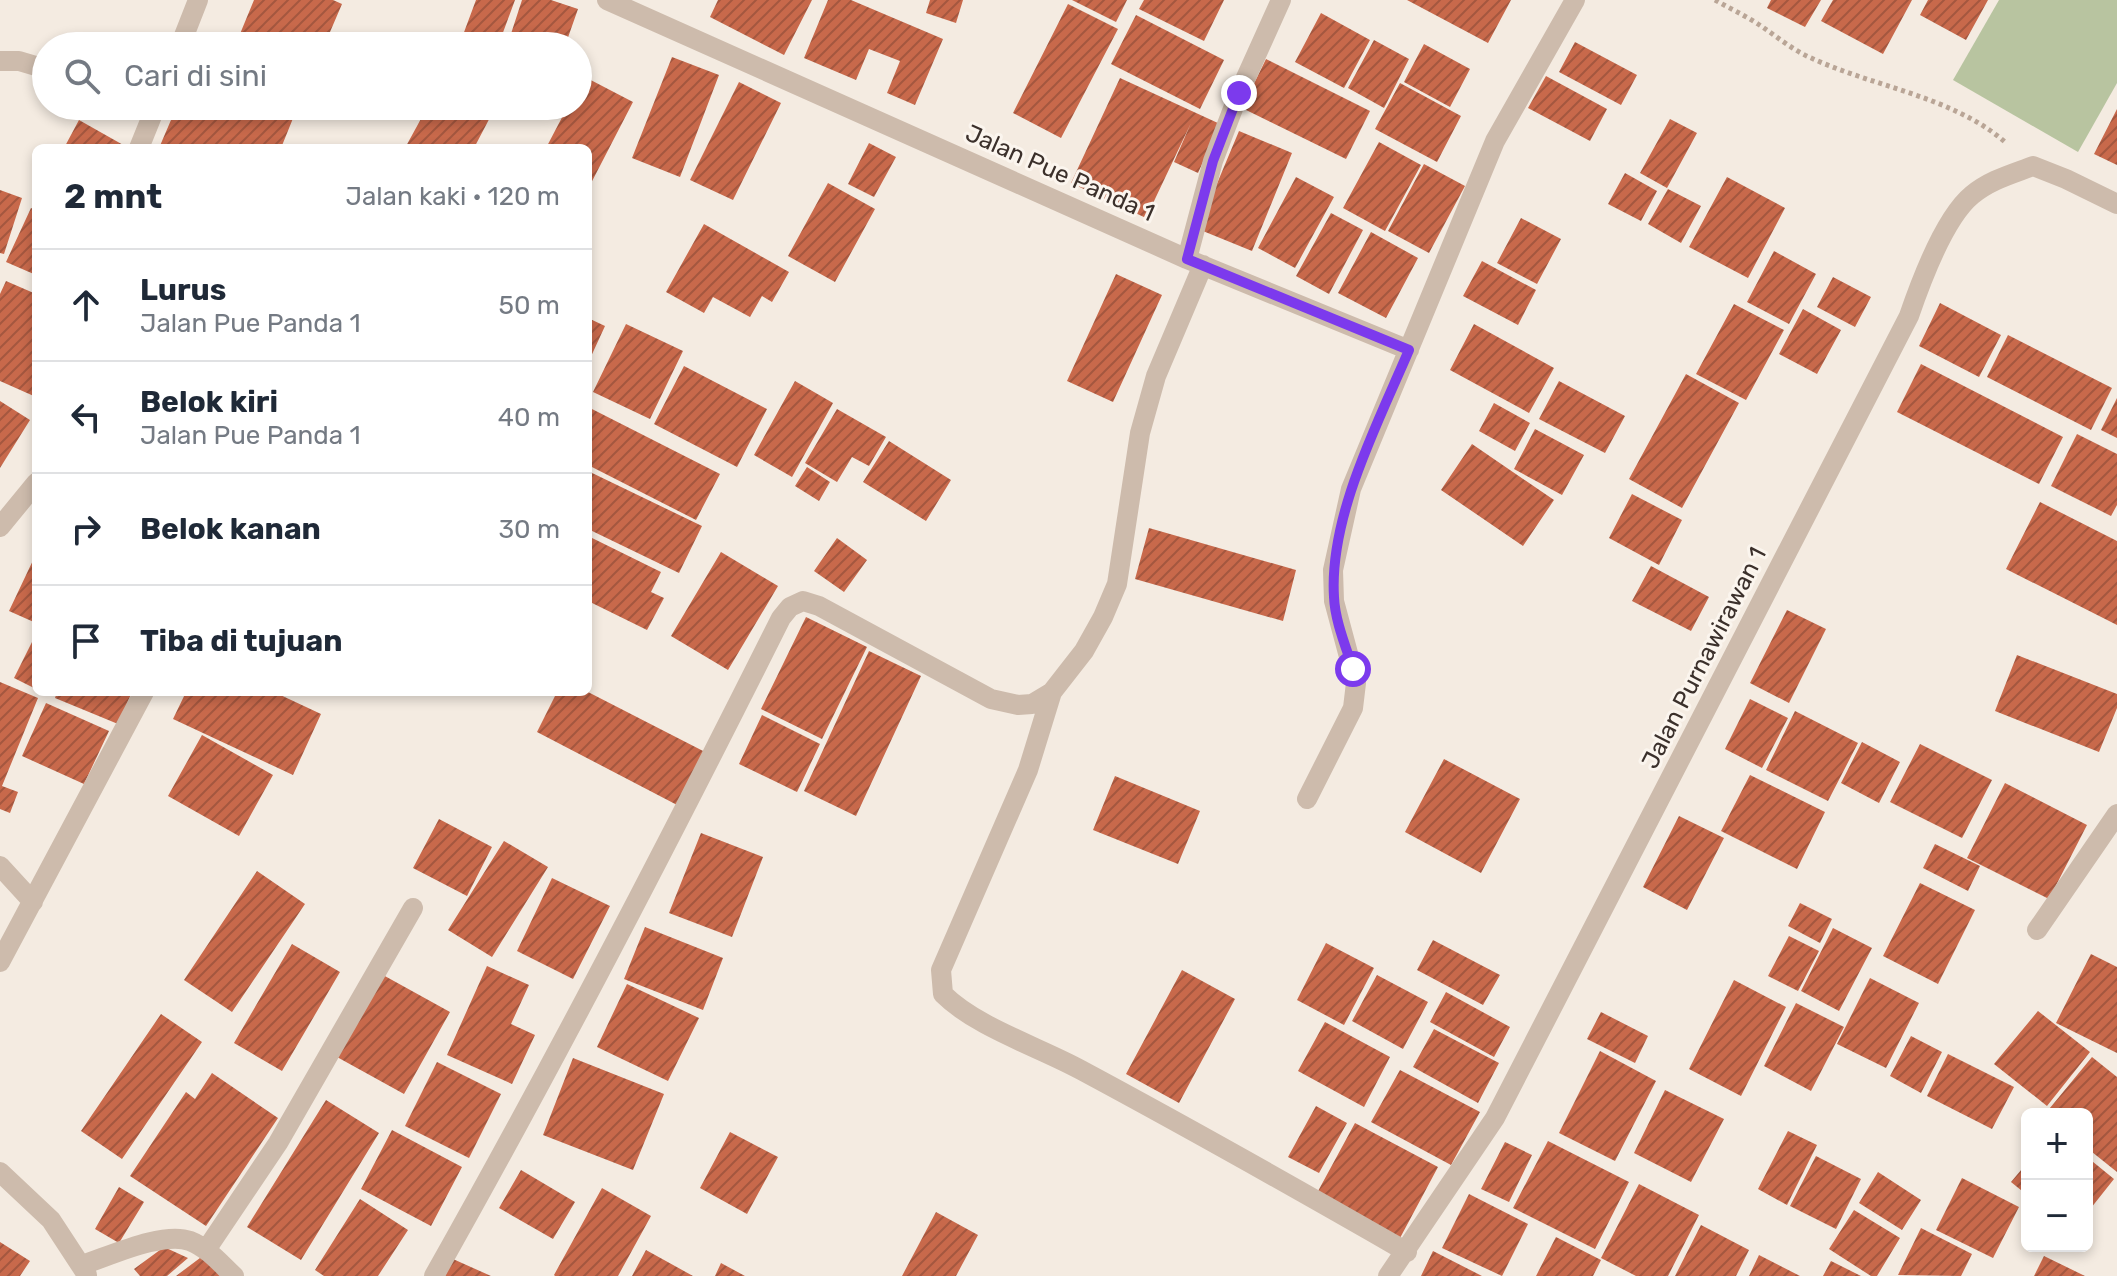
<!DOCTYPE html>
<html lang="id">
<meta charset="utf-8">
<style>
body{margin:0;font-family:Rubik,sans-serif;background:#f2f2f3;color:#1f2937}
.controls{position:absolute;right:24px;bottom:24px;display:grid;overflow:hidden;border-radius:12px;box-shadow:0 4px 12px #0003}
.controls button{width:72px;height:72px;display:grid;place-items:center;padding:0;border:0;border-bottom:2px solid #e0e1e3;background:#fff;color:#1f2937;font:40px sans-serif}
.stop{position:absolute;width:24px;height:24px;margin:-18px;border:6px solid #7c3aed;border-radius:50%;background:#fff}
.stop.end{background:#7c3aed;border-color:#fff;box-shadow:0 2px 8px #0008}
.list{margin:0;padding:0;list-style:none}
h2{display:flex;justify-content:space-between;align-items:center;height:104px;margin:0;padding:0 32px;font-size:34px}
h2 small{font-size:26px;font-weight:400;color:#747a83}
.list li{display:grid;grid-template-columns:52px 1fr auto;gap:24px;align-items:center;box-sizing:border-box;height:112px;padding:0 32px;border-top:2px solid #e0e1e3}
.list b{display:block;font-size:30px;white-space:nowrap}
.list p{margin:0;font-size:26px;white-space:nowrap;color:#747a83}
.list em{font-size:26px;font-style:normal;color:#747a83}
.icon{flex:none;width:44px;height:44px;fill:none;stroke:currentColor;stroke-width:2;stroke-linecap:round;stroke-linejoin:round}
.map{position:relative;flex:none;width:2117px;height:1276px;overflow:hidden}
.search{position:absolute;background:#fff;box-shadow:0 4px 12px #0003;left:32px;top:32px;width:560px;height:88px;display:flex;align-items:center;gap:20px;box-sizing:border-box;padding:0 28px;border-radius:44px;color:#747a83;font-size:30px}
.panel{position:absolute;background:#fff;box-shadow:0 4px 12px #0003;left:32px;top:144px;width:560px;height:552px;border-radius:12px}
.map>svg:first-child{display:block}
</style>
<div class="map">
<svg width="2117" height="1276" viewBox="0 0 2117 1276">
<defs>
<pattern id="building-hatch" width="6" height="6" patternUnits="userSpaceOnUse" patternTransform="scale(2)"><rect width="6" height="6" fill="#c8694b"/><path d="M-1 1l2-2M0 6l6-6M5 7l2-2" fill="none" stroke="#a4573f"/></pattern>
</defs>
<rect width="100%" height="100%" fill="#f4ebe1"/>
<path fill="#b8c4a0" d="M1999,0h118v83l-39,69 -125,-72z"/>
<path fill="url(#building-hatch)" d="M254,0h79l9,4 -18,42h-8l-33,-13 -5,13h-43z
M476,0h39l-17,46h-29l-9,-3z
M522,0h29l27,9 -13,37h-58z
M718,0h94l-28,55 -74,-38z
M828,0h23l92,39 -28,66 -28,-12 13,-32 -31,-12 -13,31 -52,-22z
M930,0h33l-7,23 -30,-10z
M1072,0h55l-11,22z
M1144,0h80l-20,41 -65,-32z
M1407,0h104l-23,43z
M1771,0h50l-16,27 -38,-19z
M1833,0h79l-29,54 -62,-33z
M1928,0h60l-22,40 -46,-25z
M1068,4l50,25 -57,109 -48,-25z
M1321,13l49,27 -26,48 -49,-26z
M1136,15l88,45 -24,49 -89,-45z
M1374,40l35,19 -25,49 -36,-20z
M1575,42l62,33 -16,30 -62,-33z
M1424,44l46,25 -20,38 -46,-25z
M672,57l47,18 -39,102 -48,-19z
M1266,59l104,52 -24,48 -104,-51z
M583,76l50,26 -45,87v-41h-42l22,-42h10v-20z
M1546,76l61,33 -17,32 -62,-33z
M1120,78l100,46 -22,49 -24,-11 17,-39 -45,95 -75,-35z
M739,82l42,21 -48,97 -43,-20z
M1400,83l61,33 -24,46 -62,-33z
M177,106h121l-17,42h-122z
M428,106h68l-22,42h-69z
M2117,109v56l-23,-11z
M1670,119l27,14 -30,55 -27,-15z
M79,120l46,26 -1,2h-60z
M1239,131l53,22 -40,98 -54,-22z
M1379,142l42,23 -36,66 -42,-23z
M869,143l27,14 -22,40 -26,-13z
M1424,164l41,22 -36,67 -41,-22z
M1625,173l32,18 -16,30 -33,-17z
M1296,177l38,20 -39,71 -37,-20z
M1727,177l58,31 -37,70 -59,-31z
M828,183l47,26 -40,73 -47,-26z
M1668,189l33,17 -20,37 -33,-19z
M0,190l22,8 -18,56 -4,-1z
M31,208l5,2v65l-30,-13z
M1331,213l32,17 -34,64 -33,-18z
M1521,218l40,21 -24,45 -40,-21z
M704,224l85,48 -17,30 -10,-6 -12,21 -37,-20 -9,16 -38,-21z
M1371,232l47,26 -32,60 -48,-25z
M1774,251l42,23 -27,50 -42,-22z
M1482,261l54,29 -18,35 -55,-29z
M1116,274l46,21 -49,107 -46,-21z
M1833,277l38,20 -16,30 -38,-20z
M6,281l30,13v103l-36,-16v-87z
M1940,303l61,32 -22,42 -60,-31z
M1734,304l50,26 -38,70 -50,-26z
M1803,309l38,21 -24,44 -38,-20z
M588,318l17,8 -17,37z
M626,324l57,27 -33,68 -57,-27z
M1474,324l80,44 -25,45 -79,-43z
M2008,335l104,53 -21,42 -104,-53z
M1921,364l142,73 -24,47 -142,-72z
M684,366l83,43 -30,58 -83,-43z
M1686,374l53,29 -57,105 -53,-29z
M795,381l38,22 -41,74 -38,-22z
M1559,381l66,35 -20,37 -66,-34z
M2117,398v40l-16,-8z
M0,401l30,19 -30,48z
M1494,403l36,20 -15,28 -36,-20z
M588,407l132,67 -24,46 -108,-55z
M837,409l49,28 -17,29 -17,-9 -15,25 -32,-19z
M1535,429l49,26 -22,40 -48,-26z
M2077,434l40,20v51l-6,11 -60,-30z
M889,441l62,39 -25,41 -63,-39z
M1472,444l82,56 -31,46 -82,-56z
M807,467l23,15 -11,19 -24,-15z
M588,471l114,55 -23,47 -91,-44z
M1632,494l50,26 -23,45 -50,-27z
M2040,502l77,39v84l-111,-56z
M1149,528l147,42 -13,51 -148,-42z
M588,536l73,36 -10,20 13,6 -17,32 -59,-29z
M837,538l30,22 -23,32 -30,-21z
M721,552l57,34 -50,84 -57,-34z
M36,554v69l-27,-12z
M1651,566l58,31 -18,34 -59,-30z
M1787,610l39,19 -37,74 -39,-20z
M806,617l61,30 -45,92 -61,-30z
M36,634v55l-22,-11z
M869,651l52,25 -65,140 -52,-25z
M2017,655l100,39v14l-18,44 -104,-41z
M0,682l38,16 -36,88 16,6 -8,21 -10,-4z
M57,692h75l-14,32 -63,-26z
M186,692h88l47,22 -28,61 -120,-56z
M557,692h31l119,61 -28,53 -142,-74z
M1750,699l38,19 -26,50 -37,-19z
M46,703l63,28 -25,53 -62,-28z
M1795,711l63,32 -30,58 -62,-31z
M762,715l58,29 -23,48 -58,-28z
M202,735l71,40 -34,61 -71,-40z
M1862,742l38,20 -21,41 -38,-20z
M1920,744l72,36 -30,58 -72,-36z
M1444,759l76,40 -39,74 -76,-41z
M1750,775l75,37 -28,57 -76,-38z
M1115,776l85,35 -22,53 -85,-34z
M2005,783l82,42 -38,74 -82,-41z
M1679,816l45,22 -37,72 -44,-23z
M439,819l53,28 -25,49 -54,-28z
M701,833l62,24 -31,80 -63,-24z
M504,841l44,26 -56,90 -44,-27z
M1935,844l45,22 -12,25 -45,-23z
M257,871l48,33 -73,108 -48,-32z
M552,878l58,28 -37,73 -56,-28z
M1920,883l55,27 -37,74 -55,-28z
M1800,903l32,16 -12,24 -32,-17z
M645,927l78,31 -20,52 -79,-31z
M1833,928l39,20 -33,63 -38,-20z
M1789,936l30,15 -21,40 -30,-15z
M1433,940l67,35 -17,30 -66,-35z
M1326,943l48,25 -30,57 -47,-25z
M292,944l48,28 -58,99 -48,-28z
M2091,954l26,13v86l-61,-30z
M487,966l42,19 -18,39 24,11 -23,49 -65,-29z
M1182,970l53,29 -56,104 -53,-29z
M383,975l67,37 -46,82 -67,-37z
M1377,975l51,27 -25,47 -51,-28z
M1870,978l49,25 -33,65 -49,-24z
M1734,980l52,27 -45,89 -52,-27z
M627,984l72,34 -31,63 -71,-34z
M1446,992l64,35 -16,30 -64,-35z
M1796,1003l48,24 -33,64 -47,-25z
M2038,1011l52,41 -43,54 -53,-42z
M1601,1012l47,24 -13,27 -48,-24z
M161,1014l41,28 -80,117 -41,-28z
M1325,1022l65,35 -26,50 -66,-36z
M1434,1029l65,34 -21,40 -65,-36z
M1911,1036l31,16 -21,41 -31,-17z
M1600,1051l56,30 -41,80 -56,-28z
M1948,1054l66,33 -22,42 -65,-33z
M2092,1057l25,20v95l-30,-24v-34h-42z
M573,1058l91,36 -31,76 -90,-35z
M437,1062l64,32 -32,64 -64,-32z
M1400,1070l80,42 -29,53 -80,-43z
M212,1073l66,45 -72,108 -76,-50 56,-84 9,7z
M1665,1090l59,29 -33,63 -57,-29z
M326,1100l53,33 -78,127 -54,-33z
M1316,1106l31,17 -28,50 -31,-16z
M1355,1123l83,44 -38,71 -83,-45z
M392,1130l70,37 -31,59 -70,-37z
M1788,1131l29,14 -30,60 -29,-16z
M730,1132l48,25 -31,57 -47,-26z
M1548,1141l81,41 -34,67 -82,-41z
M1505,1142l27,13 -23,47 -28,-13z
M1816,1156l45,23 -25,50 -46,-23z
M2087,1157l27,22 -27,34z
M2027,1163v32l-16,-13z
M521,1170l54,32 -22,37 -54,-31z
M1878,1172l43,28 -19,30 -43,-27z
M1962,1178l57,29 -26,51 -57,-28z
M1639,1184l60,31 -31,61h-32l-35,-18z
M119,1187l25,15 -25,41 -24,-14z
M602,1188l49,28 -33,60h-63l-1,-1z
M1469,1194l59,30 -26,52 -60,-28z
M360,1199l48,31 -30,46h-54l-9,-6z
M1854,1210l46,28 -23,38h-6l-42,-27z
M936,1212l42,23 -22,41h-54z
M1701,1225l48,25 -13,26h-61z
M1921,1228l51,26 -11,22 -63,-1z
M1556,1237l45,23 -8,16h-57z
M0,1242l30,19 -10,15h-20z
M164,1247l24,11 -21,18h-27l-6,-7z
M646,1250l47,26h-61z
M1433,1251l49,25h-61z
M204,1255l16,21h-44z
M1759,1255l41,21h-51z
M2044,1256l41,20h-51z
M453,1259l38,17h-46z
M1831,1261l30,15h-38z
M721,1263l24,13h-30z"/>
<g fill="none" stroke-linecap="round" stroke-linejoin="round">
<path stroke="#b9a596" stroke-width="5" stroke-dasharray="4 4" stroke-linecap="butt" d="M1715,0c14,8 29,15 43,24 17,11 33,25 51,33 64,30 143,39 196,85"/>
<path stroke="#cdbbac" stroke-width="20" d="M607,0l580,259 222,91
M180,46l18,-46
M0,61h19l27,8
M139,148l17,-42
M1187,259l26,-98 26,-68 42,-93
M0,527l36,-44
M1052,692l-24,78 -87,200 2,24c33,33 96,53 138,76 110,59 218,120 326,182
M1307,799l46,-91 3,-25 -22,-82 -1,-31 18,-81 144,-348 80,-141
M0,866l33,36
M2037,930l80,-116
M0,962l144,-270
M0,1172l51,48 36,55
M206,1250l72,-107 135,-235
M82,1265c28,-9 81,-34 108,-24 18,7 31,23 44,35
M434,1276c122,-216 236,-436 347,-658l9,-11 13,-6 16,5 172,93 27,6 14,-1 20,-12 32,-41 19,-34 14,-33 23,-151 16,-57 47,-111
M1388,1276l107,-158 414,-802c12,-35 35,-98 63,-121 18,-15 40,-21 61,-29l33,13 51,25"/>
</g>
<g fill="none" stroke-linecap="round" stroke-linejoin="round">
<path stroke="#7c3aed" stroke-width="10" d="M1239,93l-26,68 -26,98 222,91c-31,73 -80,166 -75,247 1,24 12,50 19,72"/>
</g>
<g text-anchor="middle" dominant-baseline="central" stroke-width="6" stroke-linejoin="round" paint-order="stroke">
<g font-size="24" fill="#3b302b" stroke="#fbf5ee">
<text transform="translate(1060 173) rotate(24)">Jalan Pue Panda 1</text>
<text transform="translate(1704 658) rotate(-63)">Jalan Purnawirawan 1</text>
</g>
</g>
</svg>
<div class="controls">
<button>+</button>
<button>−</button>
</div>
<div class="stop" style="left:1353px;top:669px"></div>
<div class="stop end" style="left:1239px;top:93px"></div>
<div class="search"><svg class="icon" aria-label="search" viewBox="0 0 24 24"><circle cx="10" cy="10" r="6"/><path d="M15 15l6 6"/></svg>Cari di sini</div>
<section class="panel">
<h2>2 mnt<small>Jalan kaki · 120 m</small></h2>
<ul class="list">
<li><svg class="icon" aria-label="ahead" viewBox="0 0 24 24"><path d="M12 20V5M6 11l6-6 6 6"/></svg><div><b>Lurus</b><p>Jalan Pue Panda 1</p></div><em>50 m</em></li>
<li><svg class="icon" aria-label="left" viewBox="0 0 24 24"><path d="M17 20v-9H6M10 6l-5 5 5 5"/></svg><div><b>Belok kiri</b><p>Jalan Pue Panda 1</p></div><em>40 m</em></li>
<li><svg class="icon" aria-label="right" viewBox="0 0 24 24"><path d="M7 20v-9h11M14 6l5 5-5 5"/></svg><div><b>Belok kanan</b></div><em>30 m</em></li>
<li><svg class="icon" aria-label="arrive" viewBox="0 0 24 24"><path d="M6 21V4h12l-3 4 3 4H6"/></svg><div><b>Tiba di tujuan</b></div></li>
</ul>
</section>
</div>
